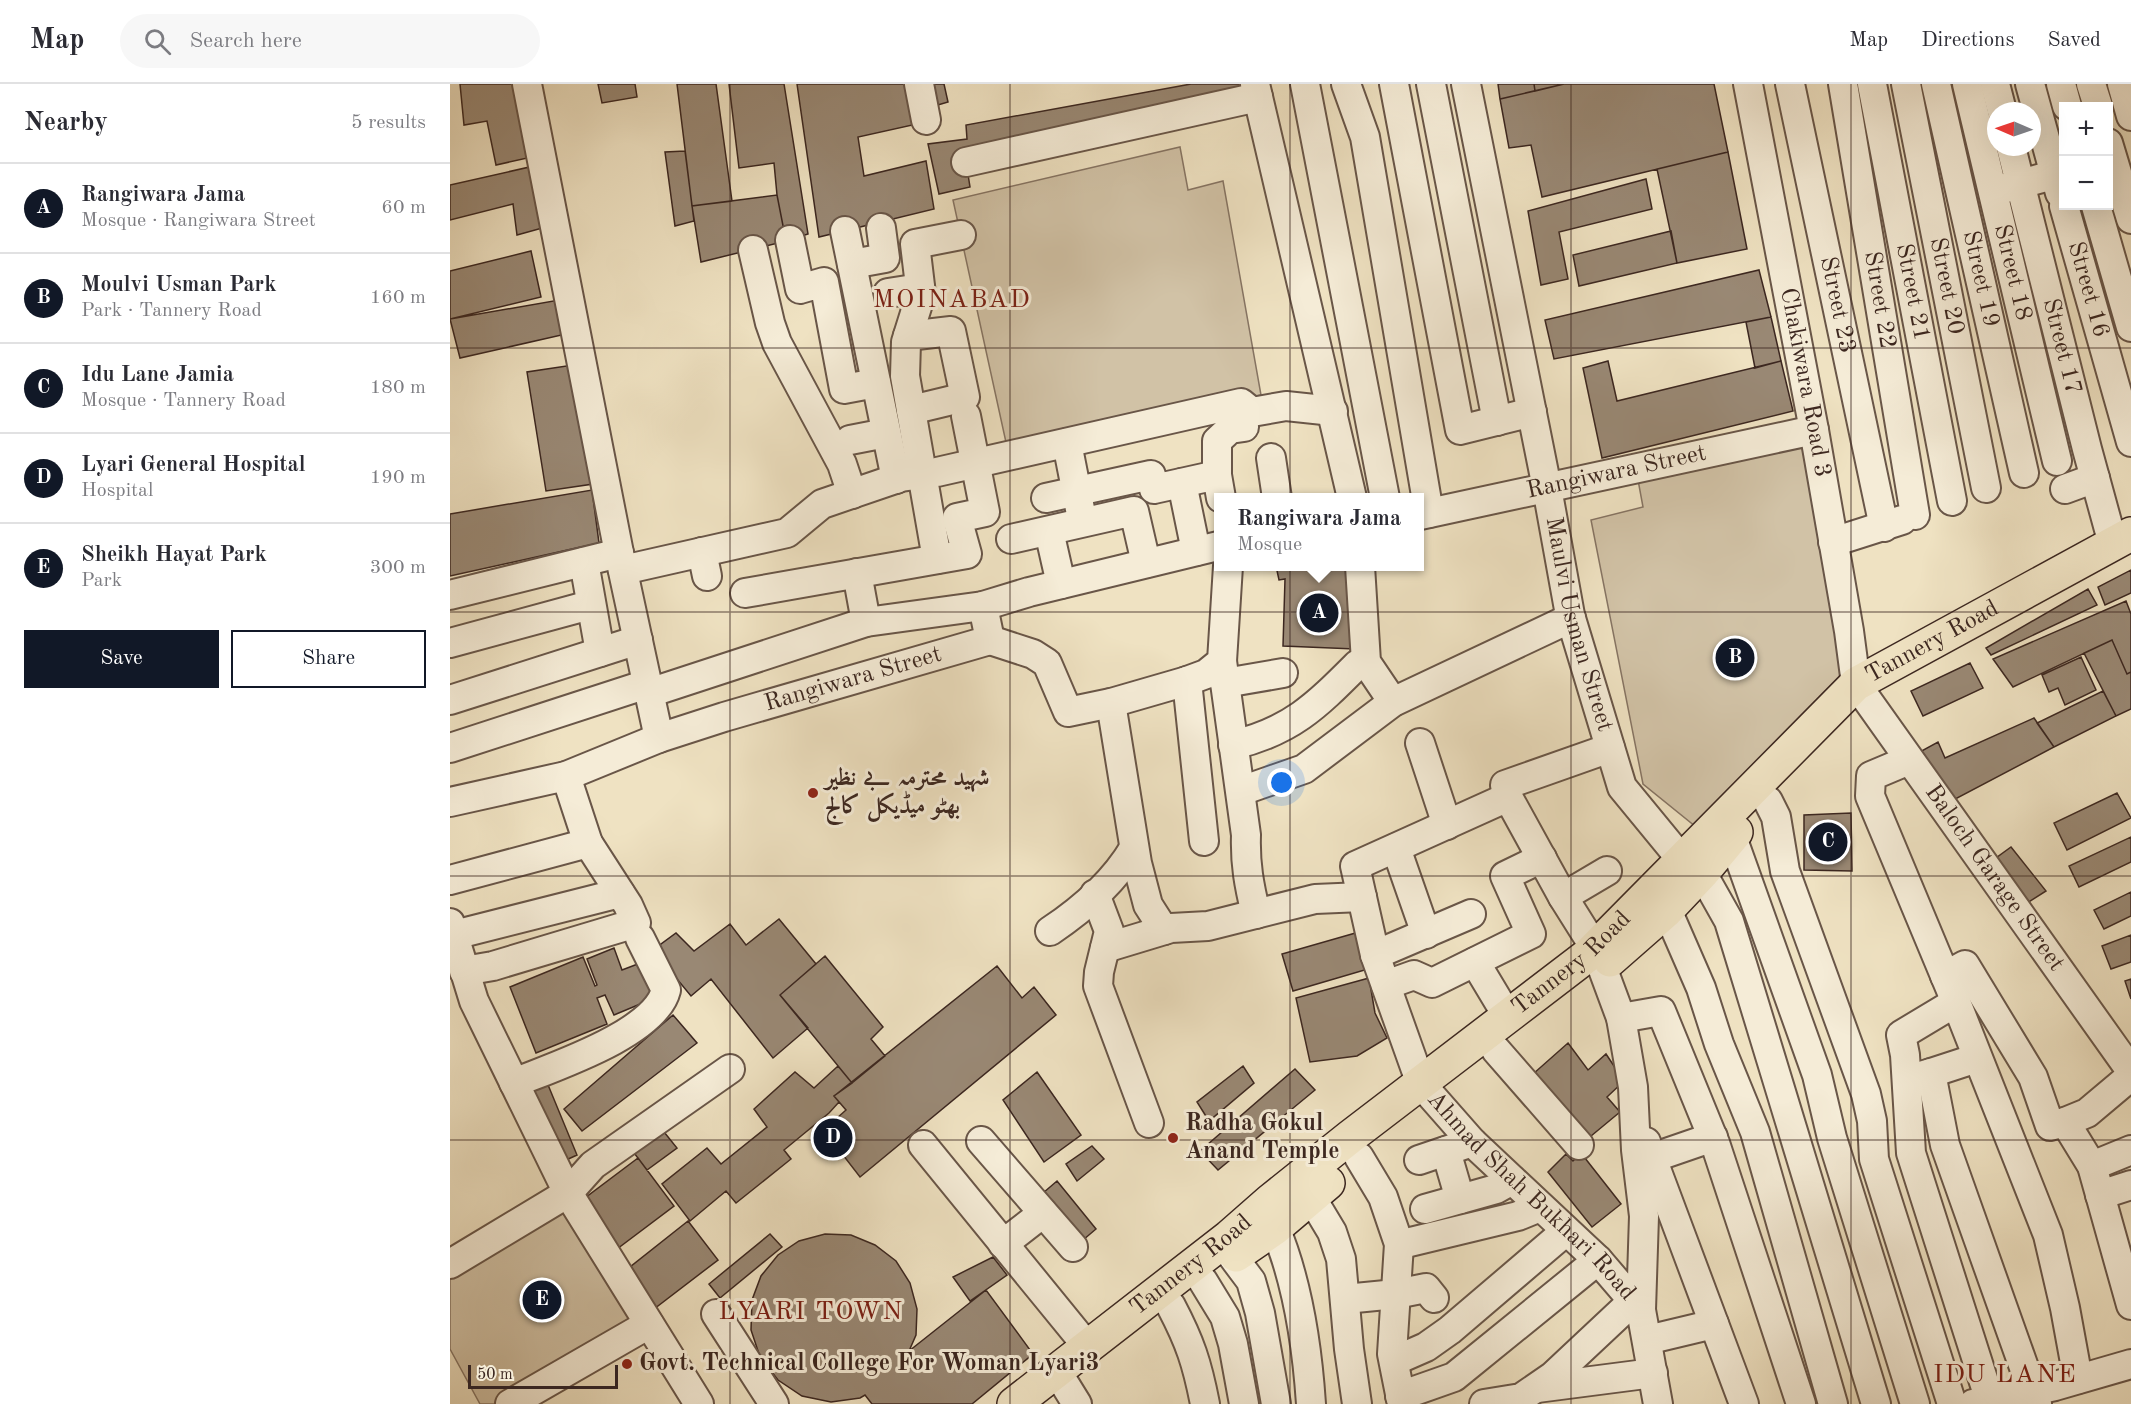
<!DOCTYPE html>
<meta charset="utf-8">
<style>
body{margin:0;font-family:"Old Standard TT",Amiri,serif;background:#f7f7f7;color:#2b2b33}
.controls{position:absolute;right:18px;top:18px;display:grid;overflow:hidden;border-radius:0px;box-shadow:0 6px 24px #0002}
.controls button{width:54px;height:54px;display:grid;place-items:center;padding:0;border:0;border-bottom:2px solid #e1e1e2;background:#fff;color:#2b2b33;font:30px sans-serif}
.compass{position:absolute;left:1537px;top:18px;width:54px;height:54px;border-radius:50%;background:#fff;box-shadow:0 6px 24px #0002;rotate:272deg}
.scale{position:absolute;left:18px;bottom:15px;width:150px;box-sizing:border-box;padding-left:6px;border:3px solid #3c2720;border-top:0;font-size:16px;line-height:21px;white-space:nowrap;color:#3c2720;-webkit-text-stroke:4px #f5ecd7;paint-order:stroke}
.you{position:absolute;left:832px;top:699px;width:21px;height:21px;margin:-15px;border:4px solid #fff;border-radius:50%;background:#1a73e8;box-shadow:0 0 0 9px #1a73e833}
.badge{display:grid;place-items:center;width:39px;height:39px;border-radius:50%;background:#111827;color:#fff;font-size:20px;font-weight:700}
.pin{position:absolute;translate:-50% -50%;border:3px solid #fff;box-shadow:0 2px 6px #0006}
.popup{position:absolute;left:764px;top:409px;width:210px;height:78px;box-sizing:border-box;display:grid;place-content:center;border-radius:0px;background:#fff;filter:drop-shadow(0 2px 4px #0005);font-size:20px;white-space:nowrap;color:#7c7c81}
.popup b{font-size:22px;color:#2b2b33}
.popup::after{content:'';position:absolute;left:50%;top:100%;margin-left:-12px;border:12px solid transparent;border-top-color:#fff}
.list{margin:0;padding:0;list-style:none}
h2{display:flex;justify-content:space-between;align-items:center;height:78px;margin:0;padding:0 24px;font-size:26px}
h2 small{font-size:20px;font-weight:400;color:#7c7c81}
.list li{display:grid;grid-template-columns:39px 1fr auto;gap:18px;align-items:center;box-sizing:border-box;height:90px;padding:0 24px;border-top:2px solid #e1e1e2}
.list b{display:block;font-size:22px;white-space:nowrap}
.list p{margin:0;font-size:20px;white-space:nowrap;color:#7c7c81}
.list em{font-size:20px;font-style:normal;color:#7c7c81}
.actions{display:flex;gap:12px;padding:18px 24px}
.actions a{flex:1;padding:14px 0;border:2px solid #111827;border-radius:0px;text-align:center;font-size:21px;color:#111827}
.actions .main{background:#111827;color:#fff}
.icon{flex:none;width:33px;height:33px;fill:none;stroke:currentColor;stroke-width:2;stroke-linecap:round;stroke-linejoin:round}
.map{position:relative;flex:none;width:1681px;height:1320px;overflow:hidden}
header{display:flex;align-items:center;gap:36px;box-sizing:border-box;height:84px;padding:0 30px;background:#fff;border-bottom:2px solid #e1e1e2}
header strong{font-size:28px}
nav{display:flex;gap:33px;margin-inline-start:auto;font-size:21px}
.search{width:420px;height:54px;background:#f7f7f7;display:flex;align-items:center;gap:15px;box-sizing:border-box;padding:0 21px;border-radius:33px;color:#7c7c81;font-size:22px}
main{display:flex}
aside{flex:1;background:#fff}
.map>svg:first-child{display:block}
</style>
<header>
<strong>Map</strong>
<div class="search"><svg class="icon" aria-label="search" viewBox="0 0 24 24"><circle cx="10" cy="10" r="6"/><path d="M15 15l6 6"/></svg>Search here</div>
<nav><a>Map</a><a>Directions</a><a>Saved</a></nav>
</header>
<main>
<aside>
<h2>Nearby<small>5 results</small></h2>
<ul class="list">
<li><span class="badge">A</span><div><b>Rangiwara Jama</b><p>Mosque · Rangiwara Street</p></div><em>60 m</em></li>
<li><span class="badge">B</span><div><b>Moulvi Usman Park</b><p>Park · Tannery Road</p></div><em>160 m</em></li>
<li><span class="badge">C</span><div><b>Idu Lane Jamia</b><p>Mosque · Tannery Road</p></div><em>180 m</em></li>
<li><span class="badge">D</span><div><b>Lyari General Hospital</b><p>Hospital</p></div><em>190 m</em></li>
<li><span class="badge">E</span><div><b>Sheikh Hayat Park</b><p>Park</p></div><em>300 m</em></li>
</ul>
<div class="actions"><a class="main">Save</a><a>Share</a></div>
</aside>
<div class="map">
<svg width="1681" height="1320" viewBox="0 0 1681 1320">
<rect width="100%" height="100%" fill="#efe2c2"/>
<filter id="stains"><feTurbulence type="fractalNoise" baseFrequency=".00333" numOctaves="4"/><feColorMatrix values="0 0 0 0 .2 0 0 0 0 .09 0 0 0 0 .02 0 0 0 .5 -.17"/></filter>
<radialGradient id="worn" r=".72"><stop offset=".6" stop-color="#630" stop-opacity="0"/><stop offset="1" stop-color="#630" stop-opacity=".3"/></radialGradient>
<path fill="#d1c2a6" stroke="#867463" stroke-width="1.5" d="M730,63l8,43 35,-9 38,214 -252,61 -56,-256z
M1364,346l42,254 -150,151 -63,-51 -52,-264 52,-13 -7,-38z
M118,1109l81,131 -139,80h-30l-30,-55v-85z"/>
<path fill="#998874" stroke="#3c2720" stroke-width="1.5" d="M10,0h57l15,73 -36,8 -9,-44 -23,4z
M148,0h37l2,13 -35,6z
M227,0h39l16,117 -40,5z
M279,0h55l24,150 -22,7 -9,-46 -3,-32 -35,5z
M347,0h111l9,40 -59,13 6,39 62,-15 8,48 -115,28z
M476,0h18l4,18 -17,5z
M741,0h52l1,8 -278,70 4,25 -31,7 -11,-50 39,-5 -1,-14z
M1048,0h36l1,7 -35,8z
M1084,0h30l-29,7z
M1114,0h150l14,68 -186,45 -11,-52 -22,3 -9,-49z
M235,67l9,70 -19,5 -10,-74z
M1278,68l19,97 -70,14 -20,-94z
M84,82l12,61 -29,8 -4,-31 -63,16v-35z
M1196,95l6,30 -93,23 9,47 -27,6 -13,-74z
M327,111l9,46 -85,21 -9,-56z
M1221,147l6,32 -98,23 -6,-31z
M81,167l10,46 -91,22v-48z
M1309,186l12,47 -217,42 -9,-39z
M109,216l7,34 -106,24 -10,-39z
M1321,233l10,44 -26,7 -9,-46z
M1158,277l9,40 164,-40 12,50 -191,47 -19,-90z
M123,281l20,119 -47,7 -19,-119z
M142,406l7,53 -149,33v-62z
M826,482h76l3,83 -72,-3 2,-67 -6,1z
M1681,486v23l-26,12 -7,-18z
M1638,505l9,16 -106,50 -5,-7z
M1676,517l5,13v58l-4,2 -15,-34 -99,47 -20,-28z
M1662,556l15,34 4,-2v37l-15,7 -32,-63z
M1631,573l15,33 -31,15 -7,-17 -9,4 -7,-17z
M1520,579l13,25 -60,28 -12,-25z
M1653,607l13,25 -62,31 -17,-24z
M1584,634l20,29 -112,59 -26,-52 22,-12 7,16z
M1667,709l14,25 -64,32 -13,-27z
M1401,729l1,58 -48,-1v-55z
M1681,753v25l-52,25 -10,-21z
M1561,763l35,44 -30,19 -31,-44z
M1681,808v24l-27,13 -10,-19z
M329,835l37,45 -36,31 28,33 -35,30 -62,-79 -20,17 -38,-46 23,-17 18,18 36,-27 16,21z
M909,848l9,37 -75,22 -11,-37z
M1681,851v27l-20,7 -9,-23z
M164,864l8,22 21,-8 14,35 -43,18 -9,-20 -8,3 10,26 -71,29 -26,-66 73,-30 12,29 2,-1 -10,-26z
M375,872l58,71 -12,12 14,17 -33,27 -72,-88z
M547,882l25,32 12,-11 22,28 -196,162 -31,-40 14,-11 -6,-8 9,-8 -12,-14z
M919,894l6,35 12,25 -30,18 -47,6 -14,-64z
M1681,895v20l-6,-18z
M223,931l24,28 -115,88 -18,-22z
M1118,959l20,27 18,-16 18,27 -17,16 13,15 -35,29 -52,-67z
M388,982l14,17 -18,13 5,6 -10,11 -45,37 7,9 -55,44 -10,-12 -36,30 -28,-37 45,-36 14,16 46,-37 -13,-18 41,-37 19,16z
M793,982l11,17 -45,38 -12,-19z
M845,985l20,21 -97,80 -18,-19z
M587,988l44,63 -37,27 -41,-62z
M96,996l31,75 -13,6 -32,-75z
M210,1043l17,21 -30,22 -16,-21z
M642,1062l12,13 -27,22 -11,-17z
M1131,1069l40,51 -29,23 -44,-55 18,-18 7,7z
M188,1074l36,48 -61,46 -36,-48z
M607,1097l39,48 -13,11 -40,-47z
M238,1137l30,39 -64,49 -29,-38z
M320,1150l12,13 -62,51 -11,-14z
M375,1150l26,1 24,10 21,16 14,22 7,26 -1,26 -7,16 77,-61 47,64 -61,50h-100l-7,-9 -5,3 -29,4 -29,-6 -24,-16 -18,-23 -9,-27 1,-30 9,-24 17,-21 21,-14z
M543,1173l14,18 -37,26 -17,-24z"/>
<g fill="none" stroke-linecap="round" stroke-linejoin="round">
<g stroke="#695648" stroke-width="32">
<g id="minor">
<path d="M77,0l92,469 40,185"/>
<path d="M469,0l7,36"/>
<path d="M805,0l97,414"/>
<path d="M855,0l80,414"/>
<path d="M896,0l19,53 64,376"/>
<path d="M944,0l66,346 72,-18"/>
<path d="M981,0l66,337"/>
<path id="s1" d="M1016,0l81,404 23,127 52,172 60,73"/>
<path id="s2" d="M1298,0l66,346 35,201 7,53 275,387"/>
<path id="s3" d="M1340,0l94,443"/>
<path id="s4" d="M1393,0l72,431"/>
<path id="s5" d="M1422,0l80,417"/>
<path id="s6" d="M1456,0l80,404"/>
<path id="s7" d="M1486,0l88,389"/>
<path id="s8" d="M1517,0l90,377"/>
<path d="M1545,0l7,27"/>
<path d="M1580,0l30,109"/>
<path d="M1611,0l6,22"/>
<path d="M1641,0l7,22"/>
<path d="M1672,0l9,32"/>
<path d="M1658,59l23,76"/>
<path id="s9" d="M1561,63l76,302 26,95"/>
<path d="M516,78l292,-65"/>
<path d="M1552,105l62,-17"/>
<path id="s10" d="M1614,122l67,236"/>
<path d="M1646,122l35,121"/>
<path d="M395,147l51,248"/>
<path d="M340,156l10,49 24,-7 20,107 32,-6"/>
<path d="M303,166l17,73 7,20 65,121 10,30"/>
<path d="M402,180l33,-6 -4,-30"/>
<path d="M438,209l32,-5"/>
<path d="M458,252l43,-5 14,66 -54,13"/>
<path d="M400,356l36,-7"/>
<path d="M617,359l13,66"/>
<path d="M821,374l6,40"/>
<path d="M732,399l14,68"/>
<path d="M1615,405l30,-11"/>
<path d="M596,414l105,-23 3,14 63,-14"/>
<path d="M771,414l-4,-23v-34l13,-12 14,-2"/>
<path id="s11" d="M970,431l394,-85"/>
<path d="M599,447l12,53"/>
<path d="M561,455l123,-28 12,52"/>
<path d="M1383,458l69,-22"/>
<path d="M252,468l5,24"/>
<path d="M487,475l-32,-183 1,-34 15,-48 -6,-50 46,-9"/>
<path d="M134,478l16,90"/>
<path d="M910,482l6,96 27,40"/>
<path d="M173,486l164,-37 35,-29 79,-27 36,-5 304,-69 11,9 34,-6 47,5"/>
<path d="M407,489l9,49"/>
<path d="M295,509l222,-39 -10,-36 28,-6 -19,-96"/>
<path d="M0,511l169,-42"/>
<path d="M540,556l43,14 14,9 21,49 43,-9 76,-22 19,-7 16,-13 6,-95"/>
<path d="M0,559l140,-38"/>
<path d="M772,577l24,174c-1,29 3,50 10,79"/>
<path d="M737,597l17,160"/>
<path d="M775,599l58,-10"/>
<path d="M199,609l217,-71 117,-16"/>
<path d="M0,616l188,-60"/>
<path d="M661,619l26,160 11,42 16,25"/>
<path d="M970,659l27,82"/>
<path d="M783,661c59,-14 84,-40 125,-81l8,-2"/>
<path d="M0,664l197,-64"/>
<path d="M1459,676l-38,16 -1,20 86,206 92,233 17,73 13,71"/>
<path d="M791,707l63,-22 89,-67 178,-84"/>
<path d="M1058,713l-3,-12 105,-37"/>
<path d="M1318,717l8,16 9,54 81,223 6,27 2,38 78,245"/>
<path id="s12" d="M0,718l116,-26 93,-38 65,-21 266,-77 -7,-34 46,-14 189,-46"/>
<path d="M1282,753l85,238 15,63 83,266"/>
<path d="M946,764l30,86"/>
<path d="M1252,789l27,48 147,483"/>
<path d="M0,796l138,-37"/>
<path d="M645,810l14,37 -10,41 -1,14 51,137"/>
<path d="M1113,813l44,-26"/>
<path d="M1217,826l34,78 18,56 36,88 78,272"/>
<path d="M0,839l24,78 94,192 131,211"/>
<path d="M600,847c33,-22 64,-49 84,-83"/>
<path d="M4,851l166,-42"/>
<path d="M655,864l66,-20 37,-2 107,-27 47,-2"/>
<path d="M925,871l96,-41"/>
<path d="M1025,878l33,55"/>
<path d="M14,887l29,-5 143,-43 -8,-18 -40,-62 -22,-67"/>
<path d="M1495,892l20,-11 68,112 17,49 15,-4 27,44 39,139"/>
<path d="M936,901l28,-10 18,8 99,-49 -26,-58 37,-18"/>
<path d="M1506,918l-55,33 4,20 6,98 80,251"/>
<path d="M1171,934l40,-7 54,132 86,261"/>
<path d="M1046,966l83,95"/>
<path d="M1481,989l46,-15"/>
<path d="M1457,996l24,-7 14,72 92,259"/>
<path d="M64,999c39,-16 141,-49 152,-93l-26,-52"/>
<path d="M1615,1038l22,-9 44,-37"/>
<path d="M531,1057l92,106"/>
<path d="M1196,1058l98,262"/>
<path d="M473,1061l164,201"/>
<path d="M996,1067l14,48"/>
<path d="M909,1073l24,40 16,47 -7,110 10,50"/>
<path d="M1202,1074l61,-21"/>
<path d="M969,1076l53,-18"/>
<path d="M1642,1082l39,-16"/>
<path d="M1650,1111l31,-10"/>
<path d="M861,1113l21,35 9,27 8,90 8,55"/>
<path d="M975,1125l71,-20 16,-9"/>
<path d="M825,1144c23,55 32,116 36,176"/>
<path d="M956,1159l112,-27 22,-9"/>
<path d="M553,1160l40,-31"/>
<path d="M783,1173l18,24 9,32 16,91"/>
<path d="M0,1180l118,-71 25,-28 137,-96"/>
<path d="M753,1197l22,36 8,27 11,60"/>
<path d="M895,1215l51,-5 30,-6 8,10"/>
<path d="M721,1222c19,36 26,57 34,98"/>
<path id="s13" d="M1191,1226l3,-94 -8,-66 -3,-63 -12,-69 -26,-70 -32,-51 -55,-100 -153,69 20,89 46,129 51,58 126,118 43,50 17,94"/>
<path d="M266,1230l58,90"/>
<path d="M1197,1256l67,-16"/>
<path d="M944,1277l32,-14 24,-17 116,-99"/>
<path d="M606,1286l21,34"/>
<path d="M1087,1304l116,-15"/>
<path d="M950,1312l54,-19 144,-117"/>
<path d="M60,1320l139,-80"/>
<path d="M1034,1320l37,-6 32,-22 80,-75"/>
<path d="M1523,1320l82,-18 76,-22"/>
</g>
</g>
<g stroke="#3c2720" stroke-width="36">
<g id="major">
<path d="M1160,876l57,-50 35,-37 34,-41"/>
<path d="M786,1171l39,-27 53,-45"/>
<path id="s14" d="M564,1320l215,-167 41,-36 80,-64 238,-182 268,-271 275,-150"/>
</g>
</g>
<use href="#minor" stroke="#f5ecd7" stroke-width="28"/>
<use href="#major" stroke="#efe2c2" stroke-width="33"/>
</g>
<path fill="none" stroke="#3c2720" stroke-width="1.5" stroke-opacity="0.55" d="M280,0v1320M560,0v1320M840,0v1320M1121,0v1320M1401,0v1320M0,264h1681M0,528h1681M0,792h1681M0,1056h1681"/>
<g fill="#8f2418" stroke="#f5ecd7" stroke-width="2">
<circle cx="363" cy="709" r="6"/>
<circle cx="723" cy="1054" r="6"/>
<circle cx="177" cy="1280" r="6"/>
</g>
<g text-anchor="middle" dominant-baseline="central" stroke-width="6" stroke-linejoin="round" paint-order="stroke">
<g font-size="24" fill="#3c2720" stroke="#f5ecd7">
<text stroke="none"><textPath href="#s8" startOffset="194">Street 18</textPath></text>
<text stroke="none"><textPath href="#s7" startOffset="200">Street 19</textPath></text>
<text stroke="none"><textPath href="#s6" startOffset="206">Street 20</textPath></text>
<text stroke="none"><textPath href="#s10" startOffset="87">Street 16</textPath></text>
<text stroke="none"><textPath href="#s5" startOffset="212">Street 21</textPath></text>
<text stroke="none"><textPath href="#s4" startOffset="219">Street 22</textPath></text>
<text stroke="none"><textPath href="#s3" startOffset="226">Street 23</textPath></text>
<text stroke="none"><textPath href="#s9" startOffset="206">Street 17</textPath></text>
<text stroke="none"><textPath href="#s2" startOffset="304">Chakiwara Road 3</textPath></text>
<text stroke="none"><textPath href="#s11" startOffset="201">Rangiwara Street</textPath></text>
<text stroke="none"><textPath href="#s1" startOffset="552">Maulvi Usman Street</textPath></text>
<text stroke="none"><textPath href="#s14" startOffset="1197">Tannery Road</textPath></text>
<text stroke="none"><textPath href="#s12" startOffset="422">Rangiwara Street</textPath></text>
<text stroke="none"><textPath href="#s2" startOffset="848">Baloch Garage Street</textPath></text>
<text stroke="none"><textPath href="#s14" startOffset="711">Tannery Road</textPath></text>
<text stroke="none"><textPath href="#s13" startOffset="1096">Ahmad Shah Bukhari Road</textPath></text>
<text stroke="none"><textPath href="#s14" startOffset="225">Tannery Road</textPath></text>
</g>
<g font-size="24" font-weight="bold" fill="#3c2720" stroke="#f5ecd7" text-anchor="start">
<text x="375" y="695">شہید محترمہ بے نظیر<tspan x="375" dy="28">بھٹو میڈیکل کالج</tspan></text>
<text x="735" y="1040">Radha Gokul<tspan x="735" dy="28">Anand Temple</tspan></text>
<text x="189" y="1280">Govt. Technical College For Woman Lyari3</text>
</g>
<g font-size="26" letter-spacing="1.5" fill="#7a1f14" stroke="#f5ecd7">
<text x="502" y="216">MOINABAD</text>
<text x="361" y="1228">LYARI TOWN</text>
<text x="1555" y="1291">IDU LANE</text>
</g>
</g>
<rect width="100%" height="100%" filter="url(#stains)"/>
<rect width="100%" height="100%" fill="url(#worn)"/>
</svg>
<div class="controls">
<button>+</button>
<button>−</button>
</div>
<svg class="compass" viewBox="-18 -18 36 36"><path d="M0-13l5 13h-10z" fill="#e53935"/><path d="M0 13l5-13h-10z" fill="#7c7c81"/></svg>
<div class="scale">50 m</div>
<div class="you"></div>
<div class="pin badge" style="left:869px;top:529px">A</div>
<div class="popup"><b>Rangiwara Jama</b>Mosque</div>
<div class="pin badge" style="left:1285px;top:574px">B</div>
<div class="pin badge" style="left:1378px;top:758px">C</div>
<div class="pin badge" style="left:383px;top:1054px">D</div>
<div class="pin badge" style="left:92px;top:1216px">E</div>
</div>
</main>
